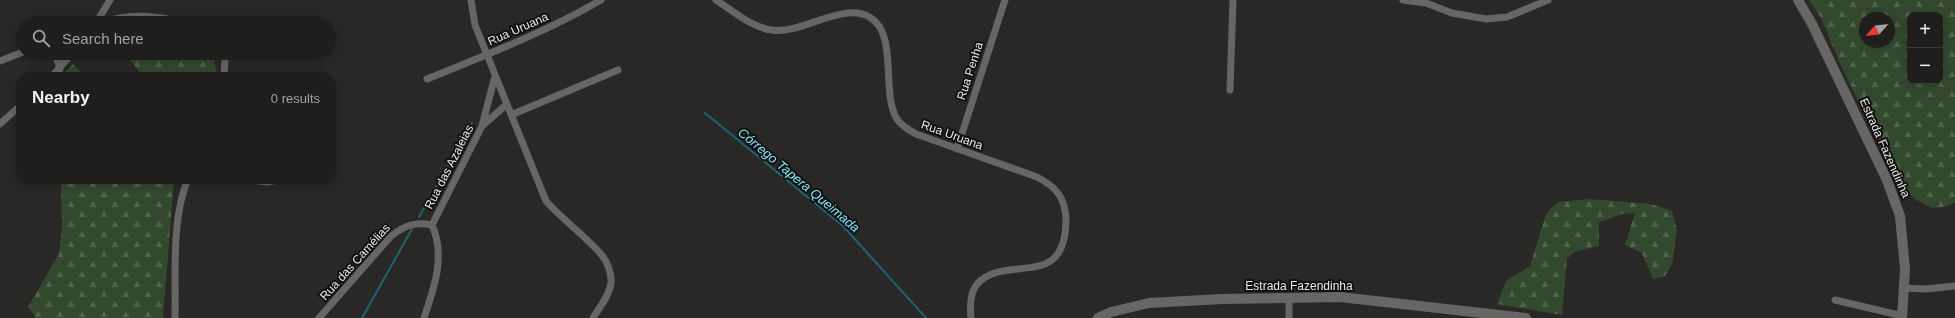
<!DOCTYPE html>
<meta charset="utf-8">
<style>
body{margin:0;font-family:Arial,sans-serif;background:#282725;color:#f1f3f6}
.controls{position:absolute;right:12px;top:12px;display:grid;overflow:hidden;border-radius:8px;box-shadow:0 2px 10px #0003}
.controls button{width:36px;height:36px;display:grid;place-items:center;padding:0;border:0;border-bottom:1px solid #3d3c3b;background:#201e1c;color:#f1f3f6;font:20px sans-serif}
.compass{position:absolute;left:1859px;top:12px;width:36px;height:36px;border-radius:50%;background:#201e1c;box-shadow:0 2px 10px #0003;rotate:243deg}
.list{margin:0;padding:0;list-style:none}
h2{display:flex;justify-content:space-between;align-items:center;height:52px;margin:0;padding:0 16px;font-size:17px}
h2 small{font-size:13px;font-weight:400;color:#a2a2a3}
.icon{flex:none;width:22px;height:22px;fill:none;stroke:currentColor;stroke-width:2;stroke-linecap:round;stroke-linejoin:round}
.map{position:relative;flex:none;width:1955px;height:318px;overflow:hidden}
.search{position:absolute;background:#201e1c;box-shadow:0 2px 10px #0003;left:16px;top:16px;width:320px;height:44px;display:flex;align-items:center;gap:10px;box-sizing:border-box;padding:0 14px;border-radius:22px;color:#a2a2a3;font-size:15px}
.panel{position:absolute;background:#201e1c;box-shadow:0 2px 10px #0003;left:16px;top:72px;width:320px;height:112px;border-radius:16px}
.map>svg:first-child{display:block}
</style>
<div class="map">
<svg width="1955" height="318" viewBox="0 0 1955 318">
<defs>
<pattern id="forest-firs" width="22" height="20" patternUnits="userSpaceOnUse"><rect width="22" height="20" fill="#33492e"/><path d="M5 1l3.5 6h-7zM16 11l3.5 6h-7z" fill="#51634c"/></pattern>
</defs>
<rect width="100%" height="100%" fill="#2a2826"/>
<path fill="url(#forest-firs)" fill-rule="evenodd" d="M1809,0h146v203l-12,4 -11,1 -17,-9 -17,-17 -56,-114 -21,-50zM1910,15h30v66h-30zM1865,18h24v24h-24z
M125,53h88l3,18 -2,6h-72l-3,-6z
M73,64l13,13h-26z
M55,179h119l-11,139h-127l-8,-11 31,-53 3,-26 -1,-44z
M1590,199l61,5 21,7 5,19 -5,34 -7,12 -12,3 -11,-26 -17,-8 10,-32 -13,1 -23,8v24l-25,6 -7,7 -5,56 -65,-11 9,-23 24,-15 16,-52 12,-12z"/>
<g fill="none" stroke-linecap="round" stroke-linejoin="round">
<path stroke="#1c6471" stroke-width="2" d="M705,113l138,113 83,92
M419,217l53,-94
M362,318l50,-89"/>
<path stroke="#686664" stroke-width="7" d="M471,0l4,25 71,176c17,19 38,34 55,53 6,7 11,20 10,29 -1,12 -12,25 -18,35
M716,0c17,11 35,27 55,30 31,5 73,-30 100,-12 27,17 10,76 26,101 4,7 12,11 19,15l121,43c19,10 28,20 29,42 0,73 -58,34 -88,64 -8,8 -8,25 -7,35
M1403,0l23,3 26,10 34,6 21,-2 41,-17
M96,23l14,-23
M102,23c27,-11 56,-7 84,0
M55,53l5,16
M223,53l2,7 -1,17
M0,61l23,-9
M51,77l22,-24
M427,79c59,-24 119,-47 174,-79
M1230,90l3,-90
M511,115l107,-45
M0,124l21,-19
M482,126l13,-50
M957,149l48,-149
M246,179l21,3 16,-3
M432,225l50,-99 25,-22
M1905,288l21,1 29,-3
M1835,300l68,16
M175,318c1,-43 -4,-99 13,-139
M319,318l72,-82c13,-10 25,-15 41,-11 14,31 2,63 -8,93
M1289,318v-20"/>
<path stroke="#686664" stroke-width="10" d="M1798,0l14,24 75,156 13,36 5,53 -3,49
M1098,318l13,-6 38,-9 73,-4 118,-2 186,21"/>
</g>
<g text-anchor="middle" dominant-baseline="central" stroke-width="4" stroke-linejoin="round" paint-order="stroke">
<g font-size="12" fill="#e9e8e6" stroke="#121110">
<text transform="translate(518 29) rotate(-24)">Rua Uruana</text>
<text transform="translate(970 71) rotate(-72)">Rua Penha</text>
<text transform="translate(952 135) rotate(20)">Rua Uruana</text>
<text transform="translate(1885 148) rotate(66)">Estrada Fazendinha</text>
<text transform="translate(449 167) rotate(-63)">Rua das Azaleias</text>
<text transform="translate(355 262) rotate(-48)">Rua das Camélias</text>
<text x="1299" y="286">Estrada Fazendinha</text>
</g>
<g font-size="13" font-style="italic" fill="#7fe8fd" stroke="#121110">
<text transform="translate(799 180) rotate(40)">Córrego Tapera Queimada</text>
</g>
</g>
</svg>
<div class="controls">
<button>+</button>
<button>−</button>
</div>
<svg class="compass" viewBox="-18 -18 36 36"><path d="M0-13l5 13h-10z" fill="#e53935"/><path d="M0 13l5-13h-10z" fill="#a2a2a3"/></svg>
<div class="search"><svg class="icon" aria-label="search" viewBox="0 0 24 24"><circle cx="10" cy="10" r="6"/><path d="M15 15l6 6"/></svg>Search here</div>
<section class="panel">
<h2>Nearby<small>0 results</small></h2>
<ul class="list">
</ul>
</section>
</div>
